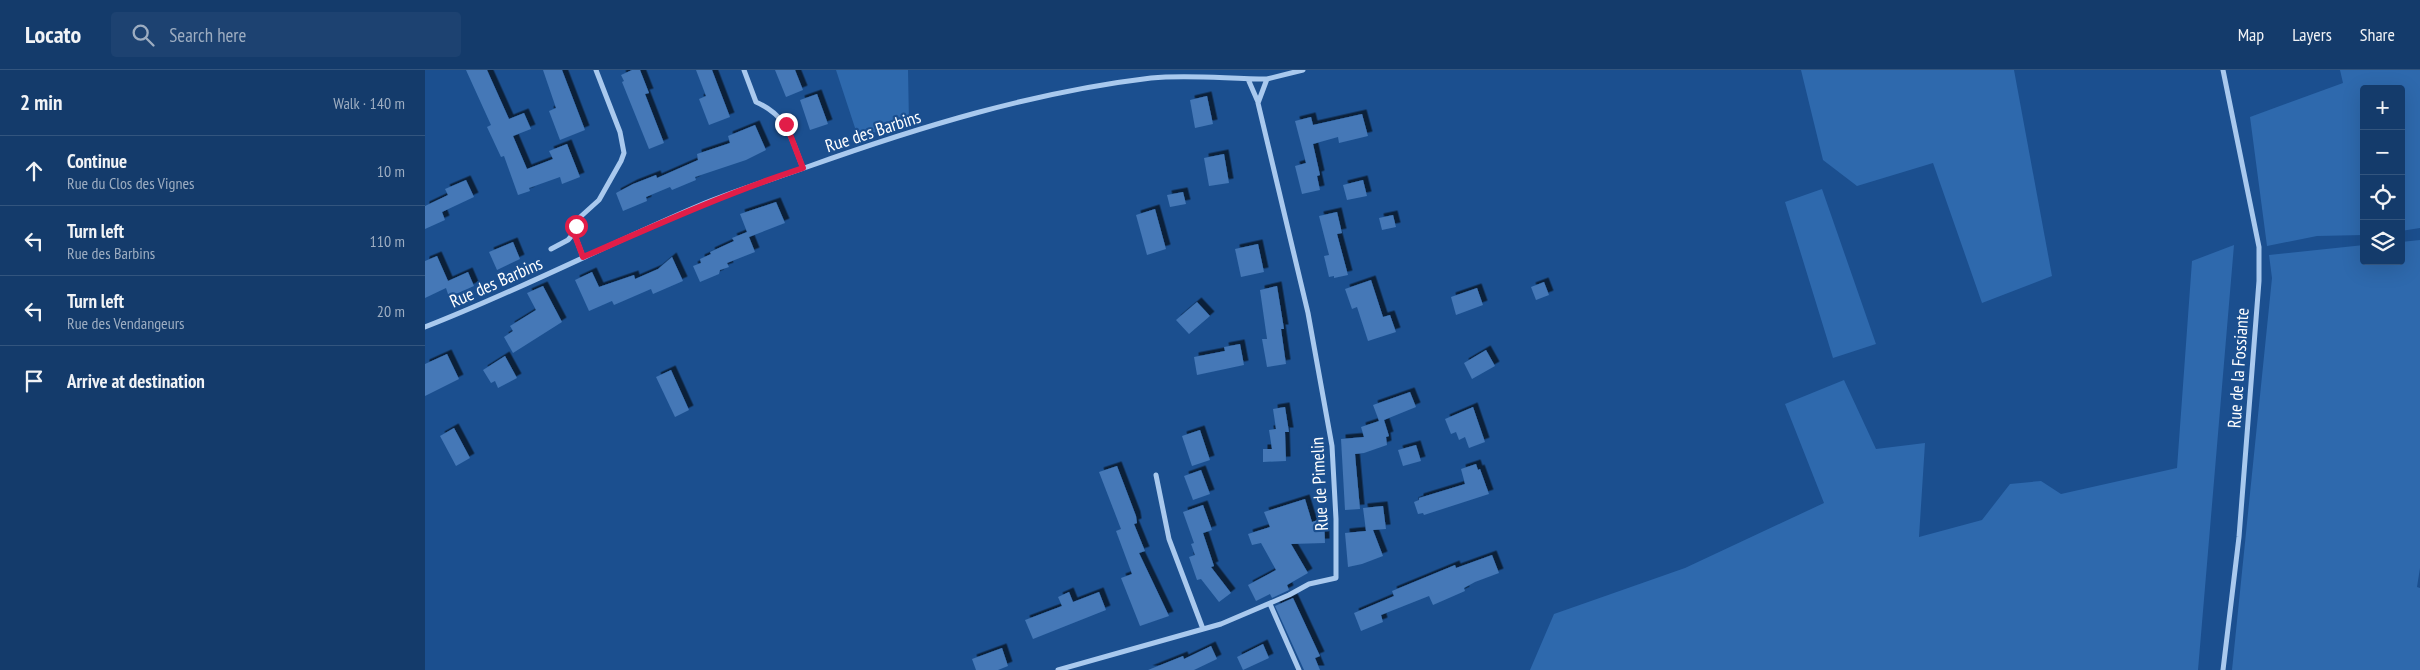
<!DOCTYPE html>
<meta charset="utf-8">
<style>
body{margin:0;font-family:"PT Sans Narrow",sans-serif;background:#1d4271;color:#f1f3f6}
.controls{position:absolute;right:15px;top:15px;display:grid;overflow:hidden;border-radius:5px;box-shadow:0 5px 20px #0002}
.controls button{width:45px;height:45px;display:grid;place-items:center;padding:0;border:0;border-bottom:1px solid #33557e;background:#143b6b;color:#f1f3f6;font:25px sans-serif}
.stop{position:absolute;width:15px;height:15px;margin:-11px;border:4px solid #e11d48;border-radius:50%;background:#fff}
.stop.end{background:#e11d48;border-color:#fff;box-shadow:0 1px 5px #0008}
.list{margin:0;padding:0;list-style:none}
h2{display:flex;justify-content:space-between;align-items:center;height:65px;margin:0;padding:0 20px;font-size:21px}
h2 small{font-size:16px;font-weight:400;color:#9dadc1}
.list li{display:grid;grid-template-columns:32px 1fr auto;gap:15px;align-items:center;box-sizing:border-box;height:70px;padding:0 20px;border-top:1px solid #33557e}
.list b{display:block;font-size:19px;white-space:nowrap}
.list p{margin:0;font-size:16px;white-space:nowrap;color:#9dadc1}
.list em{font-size:16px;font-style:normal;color:#9dadc1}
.icon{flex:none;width:28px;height:28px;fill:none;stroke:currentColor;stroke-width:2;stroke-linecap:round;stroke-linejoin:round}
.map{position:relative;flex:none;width:1995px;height:600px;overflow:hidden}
header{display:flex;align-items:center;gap:30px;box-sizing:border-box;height:70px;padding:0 25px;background:#143b6b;border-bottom:1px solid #33557e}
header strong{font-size:24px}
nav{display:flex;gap:28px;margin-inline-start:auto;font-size:18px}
.search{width:350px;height:45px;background:#1d4271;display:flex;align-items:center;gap:12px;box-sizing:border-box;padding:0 18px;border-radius:5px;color:#9dadc1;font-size:19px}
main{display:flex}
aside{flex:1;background:#143b6b}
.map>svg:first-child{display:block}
</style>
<header>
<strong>Locato</strong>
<div class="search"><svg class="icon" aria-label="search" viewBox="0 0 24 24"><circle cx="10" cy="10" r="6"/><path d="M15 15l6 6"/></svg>Search here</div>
<nav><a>Map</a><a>Layers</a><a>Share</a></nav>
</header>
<main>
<aside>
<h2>2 min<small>Walk · 140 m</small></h2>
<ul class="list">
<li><svg class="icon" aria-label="ahead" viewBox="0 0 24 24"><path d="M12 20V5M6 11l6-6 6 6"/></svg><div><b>Continue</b><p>Rue du Clos des Vignes</p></div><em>10 m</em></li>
<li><svg class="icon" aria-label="left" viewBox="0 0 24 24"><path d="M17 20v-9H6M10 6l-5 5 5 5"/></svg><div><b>Turn left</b><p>Rue des Barbins</p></div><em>110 m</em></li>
<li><svg class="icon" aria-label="left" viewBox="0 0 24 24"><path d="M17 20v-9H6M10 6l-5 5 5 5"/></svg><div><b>Turn left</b><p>Rue des Vendangeurs</p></div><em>20 m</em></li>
<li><svg class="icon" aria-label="arrive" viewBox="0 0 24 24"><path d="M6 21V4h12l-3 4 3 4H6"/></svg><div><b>Arrive at destination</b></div></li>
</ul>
</aside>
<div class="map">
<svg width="1995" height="600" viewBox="0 0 1995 600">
<defs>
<filter id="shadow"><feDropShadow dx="4.5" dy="-4.5" stdDeviation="0" flood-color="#0009"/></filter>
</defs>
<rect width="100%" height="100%" fill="#1b4f8f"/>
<path fill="#2e69ad" d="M411,0h72l1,53 -51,14z
M1376,0h213l38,206 -70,27 -49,-140 -76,23 -34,-26z
M1915,0h80v158l-19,3v-142h-37v146l-47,1 -50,10 -17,-129 93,-34z
M1397,119l54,155 -43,14 -48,-156z
M1995,170v328l-3,19 3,1v82h-188l40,-392 -3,-23 95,-10v16h37v-19z
M1809,175l-36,425h-668l24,-56 131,-46 139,-65 -39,-99 59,-24 32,69 49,-6 -6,94 63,-17 28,-36 31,-3 20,13 116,-26 15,-207z"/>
<path fill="#4478b7" filter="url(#shadow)" d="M41,0h21l22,49 15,-6 7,16 -18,7 14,33 26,-10 -4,-8 18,-7 13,33 -18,7 -2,-7 -31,11 1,3 -12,4 -14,-39 -3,1 -14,-30 4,-2z
M118,0h19l23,60 -25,10 -11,-29 7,-3z
M207,0h8l9,23 -4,1 19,49 -15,6 -27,-67 2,-1 -3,-6z
M271,0h16l18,47 -21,8 -10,-26 7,-3z
M350,0h20l8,20 -17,7z
M392,24l11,30 -18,6 -10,-30z
M782,26l6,28 -18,4 -5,-28z
M937,44l6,22 -29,7 -1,-6 -25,7 7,31 -3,1 3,14 -18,4 -7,-28 11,-3 -11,-42 16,-4 2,8z
M330,55l11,25 -20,10 -51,17 1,3 -24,10 -2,-3 -24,10 1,4 -24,10 -7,-18 17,-9 23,-9 1,3 41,-18 -1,-6 33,-11 -2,-7z
M799,84l5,29 -20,3 -5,-28z
M41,110l8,17 -32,15 3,8 -20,9v-23l23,-11 -3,-6z
M938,110l4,16 -20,4 -4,-15z
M758,122l3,12 -16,3 -3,-12z
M351,132l9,21 -36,14 6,15 -28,11 2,4 -9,3 -1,4 -19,8 -7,-16 8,-3 -1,-4 11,-5 -1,-2 24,-11 -2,-3 15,-6 -7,-18z
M730,139l11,40 -19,6 -11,-40z
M912,142l5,21 -5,1 11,41 -14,3v-2l-5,1 -5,-21 5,-1 -10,-39z
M968,145l3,12 -14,3 -3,-12z
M88,172l7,17 -23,11 -8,-18z
M833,174l6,28 -23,5 -6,-28z
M12,186l11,25 20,-9 6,14 -25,11 -3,-9 -21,10v-37z
M247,187l11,24 -30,13 -2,-5 -37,16 -2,-4 -23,10 -14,-31 17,-8 7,15 35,-12 1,4 23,-10z
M946,210l12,37 7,-2 6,17 -28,9 -11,-34 -5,2 -7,-20z
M1119,212l5,13 -13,5 -5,-13z
M118,216l19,36 -49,31 -9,-16 9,-6 -3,-5 26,-16 -9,-17z
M852,216l7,43h-3l5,35 -19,3 -5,-28h5l-7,-49z
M1052,218l6,17 -27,10 -5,-18z
M772,232l13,14 -21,18 -13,-14z
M815,274l4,21 -47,10 -3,-18 31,-6 -1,-4z
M1061,280l9,16 -23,13 -8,-16z
M22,284l12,25 -34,17v-32z
M80,286l12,22 -19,10 -3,-7 -4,2 -8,-13z
M246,300l18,40 -14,7 -19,-40z
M985,322l6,15 -32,13 5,16 -3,1 1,8 -23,8 -9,1 5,55 -15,1 -4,-71 23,-2 -3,-10 18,-6 -6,-16z
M860,337l4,25h-4l1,29 -23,1v-13h9l-3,-19 7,-1 -3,-20z
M1048,337l12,35 -16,6 -4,-11 -6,3 -3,-8 -5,2 -6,-15z
M29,358l16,30 -14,8 -16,-30z
M775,360l10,30 -18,6 -10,-30z
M991,375l5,16 -18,5 -5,-16z
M1051,394l2,6 2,-1 9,25 -65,21 -1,-2 -5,1 -4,-12 5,-2v-2l46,-14 -4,-15z
M692,396l19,50 1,7 -3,1 11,27 -6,2 30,63 -29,10 -19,-48 11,-4 -16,-43 5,-2 -22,-57z
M776,400l9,24 -17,6 -9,-24z
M880,429l7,23 12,-4 1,25 -34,1 17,29 -21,12 2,5 -2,1 -15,7 -2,-4 -14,7 -8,-16 28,-15 -15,-27 -9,2 -4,-11 22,-7 -6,-15z
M778,435l9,25 -9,3 11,33 -3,1 20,26 -12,9 -18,-23 -4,1 -8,-23 6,-2 -4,-11 3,-1 -11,-31z
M958,436l3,23 -13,1 10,26 -21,8 -14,3 -3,-34 21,-2 -3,-23z
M1067,485l7,18 -24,9 -11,6 1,3 -32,14 -4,-9 -48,19 2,7 -22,9 -7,-18 40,-17 -2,-5 63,-26 1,3z
M644,522l4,10 26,-10 7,18 -73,29 -8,-19 37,-14 -4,-9z
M868,528l27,58 -5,2 5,12h-16l-29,-64z
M838,574l6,14 -26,12 -6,-13z
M786,576l6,13 -23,11h-46l35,-14 1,3z
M577,578l6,18 -10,4h-22l-4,-11z"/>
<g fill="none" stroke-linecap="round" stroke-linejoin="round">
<path stroke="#a9c9ee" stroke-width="5" d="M319,0l12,32c32,14 35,36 47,66
M1798,0l36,177v34l-20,256 -16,133
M823,9l10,23
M126,179l17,-9 6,-7
M158,187l-9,-24 4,-14 21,-19 22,-39 3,-8 -4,-21 -24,-62
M0,257c93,-36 181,-82 273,-121 36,-15 72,-26 109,-39 112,-40 226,-75 344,-89 38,-4 77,1 116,1
M731,405l13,64 34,90
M845,534l29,66
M633,600l163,-46 68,-29 20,-11 27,-6v-59l-4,-73 -24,-133 -50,-210 9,-24 36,-9"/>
</g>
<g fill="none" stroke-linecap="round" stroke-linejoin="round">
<path stroke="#e11d48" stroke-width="6" d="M151,156l-2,7 9,24c73,-32 144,-64 220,-89l-17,-44"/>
</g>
<g text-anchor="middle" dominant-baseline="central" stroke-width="4.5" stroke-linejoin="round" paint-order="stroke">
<g font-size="18" fill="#fff" stroke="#1b4f8f">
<text transform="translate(448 61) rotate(-18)">Rue des Barbins</text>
<text transform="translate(71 212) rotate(-24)">Rue des Barbins</text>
<text transform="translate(1813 298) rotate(-86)">Rue de la Fossiante</text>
<text transform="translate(894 414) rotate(-93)">Rue de Pimelin</text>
</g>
</g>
</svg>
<div class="controls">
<button>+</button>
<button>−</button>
<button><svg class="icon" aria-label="locate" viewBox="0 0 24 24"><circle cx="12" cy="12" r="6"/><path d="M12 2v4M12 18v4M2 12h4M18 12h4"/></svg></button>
<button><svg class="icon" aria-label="layers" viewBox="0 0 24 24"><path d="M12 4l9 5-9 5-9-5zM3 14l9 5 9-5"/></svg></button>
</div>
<div class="stop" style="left:151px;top:156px"></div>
<div class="stop end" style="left:361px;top:54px"></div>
</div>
</main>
